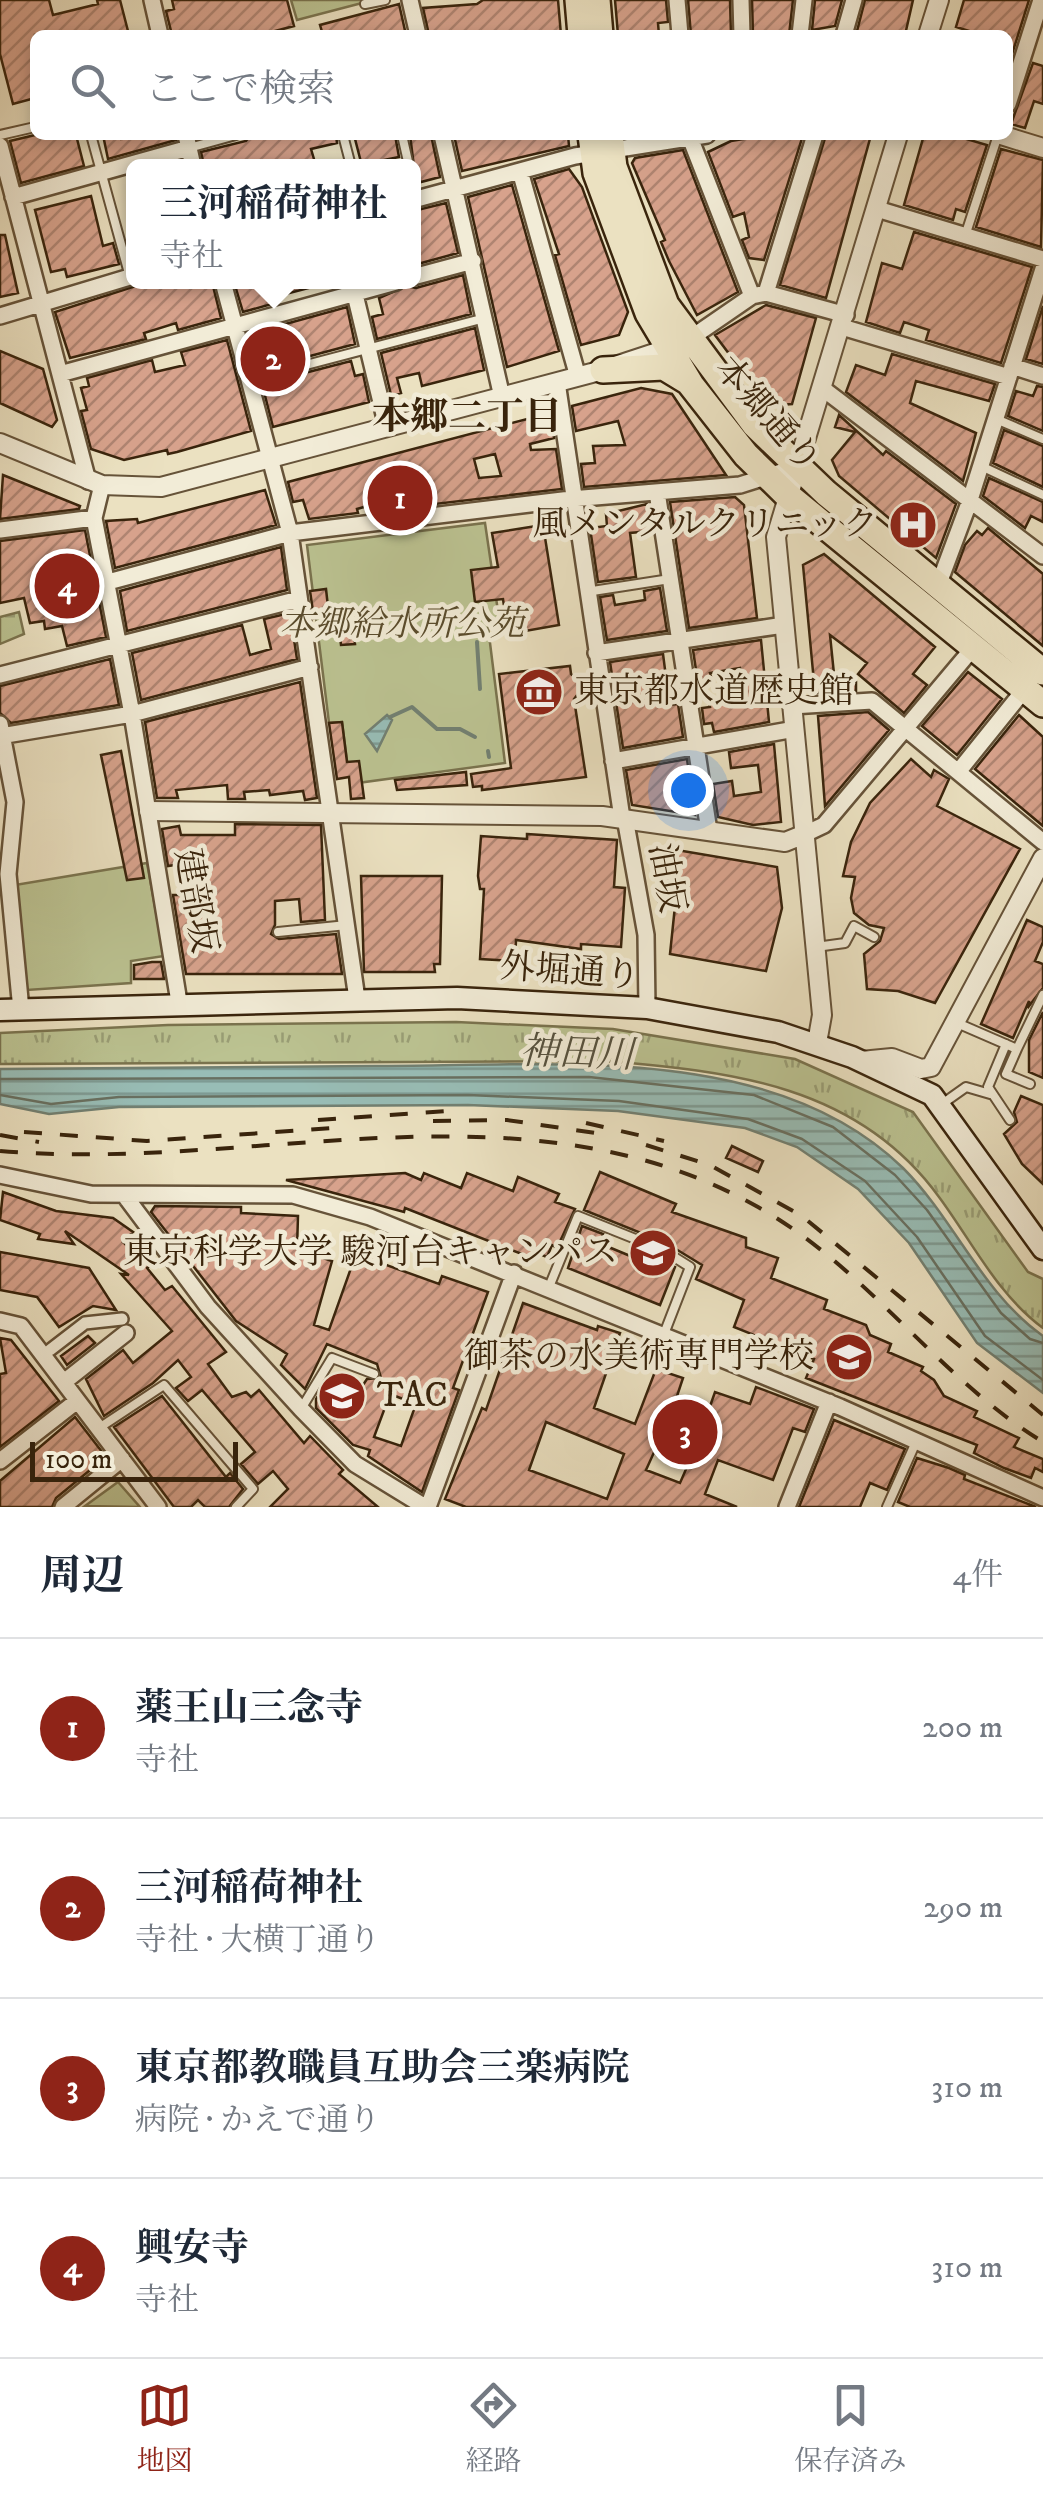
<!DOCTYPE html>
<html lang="ja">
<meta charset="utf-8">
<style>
body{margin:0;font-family:"IM FELL DW Pica","Noto Serif JP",serif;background:#f2f2f3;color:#1f2937}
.scale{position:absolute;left:30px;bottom:25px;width:208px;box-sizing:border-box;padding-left:10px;border:5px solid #39240c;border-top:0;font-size:28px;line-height:35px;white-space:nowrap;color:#39240c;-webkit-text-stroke:8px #f2ecd7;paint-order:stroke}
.you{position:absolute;left:688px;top:790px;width:35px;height:35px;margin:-25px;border:8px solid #fff;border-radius:50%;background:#1a73e8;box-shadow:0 0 0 15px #1a73e833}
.badge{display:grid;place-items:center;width:65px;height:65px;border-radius:50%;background:#8f2418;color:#fff;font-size:32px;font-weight:700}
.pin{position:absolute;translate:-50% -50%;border:5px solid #fff;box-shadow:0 2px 10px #0006}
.popup{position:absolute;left:126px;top:159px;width:295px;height:130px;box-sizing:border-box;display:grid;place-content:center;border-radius:15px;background:#fff;filter:drop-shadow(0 2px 8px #0005);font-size:32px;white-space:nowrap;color:#747a83}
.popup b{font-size:38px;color:#1f2937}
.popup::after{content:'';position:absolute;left:50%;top:100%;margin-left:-20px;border:20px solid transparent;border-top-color:#fff}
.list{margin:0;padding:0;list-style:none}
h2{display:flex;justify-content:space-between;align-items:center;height:130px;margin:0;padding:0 40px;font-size:42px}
h2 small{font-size:32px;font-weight:400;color:#747a83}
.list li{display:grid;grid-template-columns:65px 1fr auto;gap:30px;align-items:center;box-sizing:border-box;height:180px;padding:0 40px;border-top:2px solid #e0e1e3}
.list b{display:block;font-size:38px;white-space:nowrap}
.list p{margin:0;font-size:32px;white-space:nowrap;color:#747a83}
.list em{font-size:32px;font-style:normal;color:#747a83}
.icon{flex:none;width:55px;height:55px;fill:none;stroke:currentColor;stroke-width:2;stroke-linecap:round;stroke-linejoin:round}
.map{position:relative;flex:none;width:1043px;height:1507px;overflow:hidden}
.search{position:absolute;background:#fff;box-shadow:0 5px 15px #0003;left:30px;right:30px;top:30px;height:110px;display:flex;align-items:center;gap:25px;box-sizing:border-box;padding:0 35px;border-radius:15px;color:#747a83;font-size:38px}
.sheet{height:850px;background:#fff}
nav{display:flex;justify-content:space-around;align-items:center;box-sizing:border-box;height:140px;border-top:2px solid #e0e1e3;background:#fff;font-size:28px;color:#747a83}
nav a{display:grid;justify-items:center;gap:5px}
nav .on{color:#8f2418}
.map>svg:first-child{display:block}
</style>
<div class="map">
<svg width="1043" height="1507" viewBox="0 0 1043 1507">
<defs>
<pattern id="grass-tufts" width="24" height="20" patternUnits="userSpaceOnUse" patternTransform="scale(2.5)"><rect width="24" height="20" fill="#bbc291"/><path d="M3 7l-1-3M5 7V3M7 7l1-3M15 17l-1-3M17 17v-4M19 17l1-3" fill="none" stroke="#999d75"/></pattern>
<pattern id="cemetery-stones" width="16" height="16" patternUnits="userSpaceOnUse" patternTransform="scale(2.5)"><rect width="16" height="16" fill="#bbc291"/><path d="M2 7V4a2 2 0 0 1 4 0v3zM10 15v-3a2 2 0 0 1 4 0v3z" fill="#999d75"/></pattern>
<pattern id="water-rules" width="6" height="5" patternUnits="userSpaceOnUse" patternTransform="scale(2.5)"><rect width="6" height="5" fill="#98bdb6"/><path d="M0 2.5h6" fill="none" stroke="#7d9992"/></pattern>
<pattern id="building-hatch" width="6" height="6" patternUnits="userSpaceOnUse" patternTransform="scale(2.5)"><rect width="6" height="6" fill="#d7a28c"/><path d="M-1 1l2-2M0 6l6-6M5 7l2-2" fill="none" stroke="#af8471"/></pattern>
</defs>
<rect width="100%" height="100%" fill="#ebe1c1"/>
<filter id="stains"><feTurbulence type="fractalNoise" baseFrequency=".002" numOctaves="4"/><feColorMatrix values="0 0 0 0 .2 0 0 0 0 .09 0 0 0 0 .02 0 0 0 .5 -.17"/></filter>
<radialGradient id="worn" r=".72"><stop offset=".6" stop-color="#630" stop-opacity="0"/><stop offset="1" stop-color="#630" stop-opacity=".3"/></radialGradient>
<path fill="url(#grass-tufts)" stroke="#7a734e" stroke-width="2.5" d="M456,1022l157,7 182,30 118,53 115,160 15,7v49c-46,-34 -70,-85 -104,-131 -81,-112 -208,-126 -335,-136l-604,3v-31l168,-8z"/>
<path fill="url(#cemetery-stones)" stroke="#7a734e" stroke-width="2.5" d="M19,612l5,22 -24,10v-27z"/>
<path fill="#bbc291" stroke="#7a734e" stroke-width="2.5" d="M291,0h71v3l-65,17z
M485,523l15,102 -12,2 17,136 -155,21 -8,-62 -13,1 -22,-178z
M147,863l17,93 -33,5v22l-104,7 -12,-105z
M118,1482l22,25 -55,-1z"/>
<path fill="url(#water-rules)" stroke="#728072" stroke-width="2.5" d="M387,715l5,5 -15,31 -12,-17z
M374,1066c170,1 397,-27 529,102 52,52 79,125 140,168v57l-66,-50 -68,-100 -51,-54 -61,-42 -52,-19 -127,-17 -150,-6 -349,2 -70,7 -49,-10v-35z"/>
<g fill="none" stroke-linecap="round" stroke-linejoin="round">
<path stroke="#687061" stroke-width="2.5" d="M0,1079l589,-2 165,18 79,32 62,48 32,35 74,103 29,26 13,4
M0,1095l51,9 68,-7 349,-2 151,6 129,18 54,20 63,42 52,56 68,99 58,44"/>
<path stroke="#728072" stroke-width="4" d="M477,642l3,47
M390,717l22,-10 25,22h23l15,8
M488,751l1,6"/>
</g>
<path fill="url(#building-hatch)" stroke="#39240c" stroke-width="2.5" fill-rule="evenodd" d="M0,0h49l4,15 45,-11 -1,-4h23l9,35h-94v63l-22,6 -13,-50z
M172,0h115l7,26 -34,9h-88l-6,-24 8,-2z
M483,0h75l3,35h-132l-6,-27 54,-4z
M615,0h51l2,22 -10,1 1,12h-41z
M688,0h42l1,35h-40z
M752,0h41l-4,35h-36z
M815,0h27l-7,26 -23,4z
M865,0h48l-8,35h-49z
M964,0h65l-21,67v-32h-26l-26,-8z
M399,4l7,31h-83l-3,-10z
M1033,63l10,3v38l-9,-3 -9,27 -14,-4z
M35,135h41l8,31 -63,17 -11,-42z
M103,135h17l1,4 54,-4 1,5 -68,19z
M251,135h85l1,8 -26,6 5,17h-112l-3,-14 45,-11z
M354,135h41l4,22 -15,3 1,6h-23z
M410,135h21l9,42 -19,5 -6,-7z
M454,135h114l1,11 -107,25z
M768,135h35l-39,125 -15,-2 -7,-18 7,-3 -5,-24 -11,4 -25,-65 23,-11z
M826,135h45l-45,163 -46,-13z
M924,135h29l34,10 -22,67 -9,-3 -3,11 -49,-15z
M1001,149l42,11 -2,87 -65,-20z
M683,150l55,142 -41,23 -28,-54 -8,-19 4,-2 -33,-77 3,-5z
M569,169l13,18 46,125 -9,23 -38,10 -26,-90 4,-1 -25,-75z
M512,185l47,166 -52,16 -39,-170z
M91,196l12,50 10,-3 6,21 -52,13 -2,-8 -14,3 -16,-62z
M446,203l12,50 -44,12 -1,-54z
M914,232l118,35 -31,96 -75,-23 3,-10 -25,-8 -4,11 -34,-11 16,-59 20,6z
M0,235h5l13,58 -18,4z
M463,275l8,39 -94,25 -5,-22 11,-3 -4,-16 27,-12 10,2z
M148,282h64l9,36 -43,12 -2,-7 -32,10 2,6 -76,19 -15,-46z
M234,282h86v3l-50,13 2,6 -29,8z
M766,305l50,13 -24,86 -24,2 -53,-71z
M1043,306v58l-17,-5z
M347,307l8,37 -86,23 -4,-15 -11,2 -5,-20z
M475,328l9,42 -62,16 -3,-13 -22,5 4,15 -10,2 -10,-42z
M227,340l24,91 -74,21 -9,2 -1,-4 -43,10 -33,-11 -10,-38 6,-1 -6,-22 8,-2 -2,-8 65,-18 3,12 30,-7 -4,-13z
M0,351l43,18 14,51 -5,7 -52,-24z
M892,354l103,30 -6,17 -73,-20 -6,22 66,30 -13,48 -117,-89 10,-27 29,10z
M351,361l4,15 8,-2 6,28 -96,25 -11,-43z
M1037,386l6,1v44l-35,-15 8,-25 17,5z
M641,388l31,6 54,81 -142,12 -3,-23 14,-1 -2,-17 32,-1 -7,-24 -42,10 -4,-25z
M550,413l4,25 -24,6 1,6 25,-1 6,40 -144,17 -2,-7 -33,7 -1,-4 -25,7 1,4 -49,6 -6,-19 -10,2 -5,-20zM495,454l6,22 -22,2 -5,-19z
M839,415l44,40 3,-4 70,53 -20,54 -97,-82 -7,-16 23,-28 -20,-5z
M1004,430l39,16v41l-50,-24z
M3,475l77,31 -1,3 -79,10z
M989,478l54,24v20l-12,-6 -6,12 -42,-32z
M265,490l11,35 -161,43 -9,-47 31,-2 1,4z
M735,497l9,8 13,113 -68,10 -19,-126z
M647,504l5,27 -22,2 6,44 -38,5 -8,-54 17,-2 -1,-12z
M543,525l16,100 -51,9 -5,-35 -28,3 -4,-32 27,-3 -6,-34z
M988,528l55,46v72l-88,-74 10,-27 12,-14 5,4z
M85,530l21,107 -39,9 -5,-20 -17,3 -1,-8 -14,2 -6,-25 -24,5v-62z
M281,547l6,43 -160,41 -7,-40z
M824,554l111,93 -22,27 14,11 -23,28 -46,-39 9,-11 -37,-28 5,49 21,-2v9l-41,2 -12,-128z
M660,588l7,43 -60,9 -7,-43 13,-2 2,10 30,-5 -1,-9z
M326,589l3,27 -15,2 -4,-27z
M290,613l7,46 -156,41 -9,-47 110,-28 8,30 21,-6 -7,-30z
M353,627l2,17 -14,1 -2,-17z
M761,640l8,82 -55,10 -2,-9 -8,1 -2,-16 8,-1 -1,-5 36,-6 -5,-28 -30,5 2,7 -14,3 -5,-33z
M663,654l3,23 -11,2 3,22 2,5 18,-2 5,33 -60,11 -13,-86z
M110,659l9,46 -108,18 -11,-10v-27z
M570,666l1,8 13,12 -10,13 12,78 -104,13v-4l-9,1 -2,-13 40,-6 -12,-94z
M968,672l34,27 -45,56 -35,-29z
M300,682l17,116 -12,2 -2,-9 -33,4 -1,-5 -25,2 1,7h-17l-1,-14 -51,5 2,8h-21l-12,-76z
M868,712l21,18 -64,76 -7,-90z
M1019,715l24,22v89l-68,-57z
M342,722l5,40 12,-1 5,37 -13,1 -2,-22 -12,2 -8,-56z
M774,744l7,78 -28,3 -35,-8 -5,-33 19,-3 2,15 27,-4 -3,-27 -27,3 -2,-16z
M121,751l23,127 -17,2 -26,-125z
M687,759l8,56 -63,-10 -6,-35z
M911,759l20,18 3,-7 15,9 -12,27 83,43 -85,154 -37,-12 -31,-2 -3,-35 16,-13 4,-13 -15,-3 -15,-12 -3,-15 4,-21 -12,-1 8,-34 19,-39z
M466,772l1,13 -70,5 -2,-10z
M235,824l86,1 4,95 -24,2 -2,-23 -24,2v24l-4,9 8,5 57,-5 6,40h-156l-13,-79h15v-32l-20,3 -6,-37 17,-3 2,9h54z
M527,834l90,6 -3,47 11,1 -4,59 -40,-3v5l-65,-9 -1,21 -35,-2 4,-70h-4l-2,-13 3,-40 46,3z
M665,848l112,19 5,41 -16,63 -96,-17 5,-48 -15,-2 -4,-6z
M361,876h81l-2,88h-6l1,8h-71z
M1027,920l16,7v15l-8,19 8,3v24l-14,18v-5l-16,37 -32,-14z
M152,962h9l3,17h-30v-14z
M1043,1012v66l-14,-6v-32z
M1021,1096l22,9v79l-21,-20 -18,-30 13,-12 -3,-10z
M732,1146l31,15 -5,11 -32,-14z
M600,1172l76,32 -4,8 74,26v9l32,11 -7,20 56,22 -3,9 42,16 4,10 21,9 -3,8 35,15 -2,4 13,9 10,16 33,15 -3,6 45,21 -5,9 29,12v13l-8,-4 -4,10 -27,-10 -30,-15 3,-8 -171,-67 8,-19 -80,-32 10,-27 -48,-21 6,-14 -36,-22 -82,-33z
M405,1173l16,7 3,-7 37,15 6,-15 46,18 5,-14 41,17 -4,8 20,7 -18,39 -5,-3 -5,12 -12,-5 -3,6 -127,-50 -1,4 -118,-32z
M3,1192l53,19 57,7 20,14 -10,10 15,15 9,-6 8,10 -8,7 18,22 7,-4 54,66 -18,12 24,33 14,-5 5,5 8,-7 45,53 6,-7 33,34 -4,4 39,33h-108l18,-18 -15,-18 -15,13 -17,-20 14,-12 -53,-62 -14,11 -12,-13 15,-11 -13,-17 -25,23 -49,33 -18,-37 37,-29 10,13 39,-32 -51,-57 8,1 -64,-44 9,13 -36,-5 2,-5 -40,-14z
M155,1206l86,1v6l57,3 -1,33 35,12 -18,64 15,5 27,-76 83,30 3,-8 46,16 -35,96 6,2 -37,102 -54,-36 2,-6 -17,-5 -37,-37v-9l14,-22 31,11 6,-9 14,-1 -4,-14 -50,-20 -22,45 -24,-24 6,-11 -51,-33 -85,-109zM390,1394l26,10 -15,42 -27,-9z
M582,1226l21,8 -4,9 48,20 3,-10 25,14 -15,38 -92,-37z
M0,1252l89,16 27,42 -23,-4 -34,21 -22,-30 -37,-7z
M523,1303l74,27 1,-4 22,7 -26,75 41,16 21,-55 27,9 -7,21 32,13 7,-20 35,12 6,-17 58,22 -9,23 -12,-4 -20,52 -55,-20 -13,34 32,13h-271l-21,-8 37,-91 4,2zM546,1422l78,32 -17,45 -78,-29zM660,1439l34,12 -14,32 -34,-13z
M88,1336l7,7 -28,22 -6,-9z
M0,1338l11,2 48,61 -59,46v-73l6,-1z
M162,1396l64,81 4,-4 13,16 -14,18h-24l-7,-7 -7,7h-17l-60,-80z
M75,1417l31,40 -50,41 -4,9h-52v-26z
M834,1420l71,29 -18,41 -17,-7 -10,24h-61z
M917,1458l32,10 16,7 -1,4 72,28h-126l-12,-5z"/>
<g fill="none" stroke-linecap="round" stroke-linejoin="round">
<g stroke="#665339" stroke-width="12">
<path id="service" d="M365,4l20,-4
M0,135l35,-8
M91,135l39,142
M343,135l8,31
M402,135l7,31
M189,148l47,-13
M413,182l4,17
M965,236l33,-101
M249,380l236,-62
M996,419l47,20
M981,466l62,29
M586,592l84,-13
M278,932l69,-7
M816,947l29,-4 9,-17 20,11
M957,1023l60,26 26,-54
M1006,1044l-18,43 22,33
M1017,1049l-11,25 24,10
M942,1104l24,-17 24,7
M549,1287l29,-71 85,34 27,17 -26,67
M301,1409l31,-51 42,16
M99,1428l65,-43 89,104 -17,18
M887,1507l29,-65"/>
</g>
<g stroke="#665339" stroke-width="16">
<path id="pedestrian" d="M50,1350l35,-27 37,-4"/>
</g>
<g stroke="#665339" stroke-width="20">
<path id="minor" d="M152,0l8,35
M410,0l8,35
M677,0l3,35
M741,0l1,35
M800,35l4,-35
M844,35l10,-35
M1008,104l33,-104
M186,135l7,31
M442,135l60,262
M689,135l63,161
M0,146l88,335
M520,171l58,206
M13,197l176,-49
M413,200l162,-44 132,-21
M877,209l166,50
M413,277l60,-16
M223,282l67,251 67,466
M352,282l35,145
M766,293l49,-158
M0,316l133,-40
M842,327l167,50
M688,340l64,-44 14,-3 80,22
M1012,366l31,10
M60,374l336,-92
M557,382l65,436
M822,388l221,168
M102,485l-8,33 38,196 47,288
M657,492l52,339
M0,530l94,-12
M108,582l182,-49 281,-34 169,-14 57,-18
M938,586l31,-83 74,-234
M596,653l188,-28
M0,675l299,-76
M792,706l80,-5 171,141
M0,724l15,78 -7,72 13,136
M0,736l132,-22 178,-47
M613,761l182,-32
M958,772l66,-82
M625,818l21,117 1,73
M805,834l19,-9 149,-177
M0,1175l91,19 202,1 77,22 470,190 203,91
M125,1196l83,111 93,102 54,55 70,43
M0,1321l21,5 137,181
M64,1382l62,-49
M0,1461l77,-60
M63,1507l59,-48
M428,1507l86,-234
M787,1507l42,-105"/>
</g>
<g stroke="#665339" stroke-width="22">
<path id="tertiary" d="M928,35l11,-35
M1001,135l42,13
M0,443l102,42 59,2 442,-117 76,-25
M149,811l453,5 183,26 20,-8
M817,1043l5,-28 -46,-478 122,-402
M861,1061l31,-3 29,11 10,-2 112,-209"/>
</g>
<g stroke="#39240c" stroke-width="25">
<path id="secondary" d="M0,1010l457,-12 190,10 131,24 74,25 80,38 111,154"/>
</g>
<g stroke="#39240c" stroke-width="30">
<path id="trunk" d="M578,0l3,35
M597,0l3,35
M591,135l5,38 52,140 43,72 55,70 41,40 256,209
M610,135l4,32 52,138 89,120 71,68 217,179
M603,370l61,-3 23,14"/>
</g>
<use href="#service" stroke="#f2ecd7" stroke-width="8"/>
<use href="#pedestrian" stroke="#f2ecd7" stroke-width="11"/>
<use href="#minor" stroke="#f2ecd7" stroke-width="15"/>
<use href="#tertiary" stroke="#f2ecd7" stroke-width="18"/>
<use href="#secondary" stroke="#f2ecd7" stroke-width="20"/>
<use href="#trunk" stroke="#ebe1c1" stroke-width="25"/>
<path stroke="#39240c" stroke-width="4" stroke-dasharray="18 18" stroke-linecap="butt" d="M318,1120l129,-9
M433,1121l74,-1 95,14
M586,1123l78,18
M24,1132l123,9 186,-13
M0,1135l39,7
M646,1145l64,20 92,51 241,199
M0,1151c252,22 524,-76 758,56 109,61 179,170 285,235"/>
</g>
<defs>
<g id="hospital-disc" transform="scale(2.5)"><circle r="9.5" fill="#8f2418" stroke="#f2ecd7"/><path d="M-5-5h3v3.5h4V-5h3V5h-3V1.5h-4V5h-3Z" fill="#fff"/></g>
<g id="museum-disc" transform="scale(2.5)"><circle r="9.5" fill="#8f2418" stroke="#f2ecd7"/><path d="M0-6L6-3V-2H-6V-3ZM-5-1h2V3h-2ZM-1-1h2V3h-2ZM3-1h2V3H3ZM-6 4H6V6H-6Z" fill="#fff"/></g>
<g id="university-disc" transform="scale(2.5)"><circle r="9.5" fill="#8f2418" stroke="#f2ecd7"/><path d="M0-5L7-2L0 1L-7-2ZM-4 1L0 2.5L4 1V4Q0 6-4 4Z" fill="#fff"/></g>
</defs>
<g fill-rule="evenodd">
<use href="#hospital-disc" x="913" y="525"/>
<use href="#museum-disc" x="539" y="692"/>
<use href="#university-disc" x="653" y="1253"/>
<use href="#university-disc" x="849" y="1357"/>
<use href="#university-disc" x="342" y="1396"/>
</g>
<g text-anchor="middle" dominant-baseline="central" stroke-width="9" stroke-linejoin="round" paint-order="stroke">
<g font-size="35" fill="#39240c" stroke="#f2ecd7">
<text transform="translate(767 415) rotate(49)">本郷通り</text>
<text transform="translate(666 878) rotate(80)">油坂</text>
<text transform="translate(195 901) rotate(80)">建部坂</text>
<text transform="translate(570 972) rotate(4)">外堀通り</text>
</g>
<g font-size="35" fill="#39240c" stroke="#f2ecd7" text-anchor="end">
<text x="878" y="525">風メンタルクリニック</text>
<text x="574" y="692" text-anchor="start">東京都水道歴史館</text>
<text x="618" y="1253">東京科学大学 駿河台キャンパス</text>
<text x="814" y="1357">御茶の水美術専門学校</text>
<text x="377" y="1396" text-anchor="start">TAC</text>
</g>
<g font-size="35" font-style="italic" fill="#5a4c2d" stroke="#f2ecd7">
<text x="402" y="625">本郷給水所公苑</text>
</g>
<g font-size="38" font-weight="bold" fill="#39240c" stroke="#f2ecd7">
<text x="467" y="418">本郷二丁目</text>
</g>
<g font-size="38" font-style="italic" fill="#56523f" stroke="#f2ecd7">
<text transform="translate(577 1054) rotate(2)">神田川</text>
</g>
</g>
<rect width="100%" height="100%" filter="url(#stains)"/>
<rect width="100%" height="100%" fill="url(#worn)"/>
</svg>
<div class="scale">100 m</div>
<div class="you"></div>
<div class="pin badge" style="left:400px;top:498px">1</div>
<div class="pin badge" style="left:273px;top:359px">2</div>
<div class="popup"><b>三河稲荷神社</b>寺社</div>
<div class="pin badge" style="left:685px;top:1432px">3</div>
<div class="pin badge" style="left:67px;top:586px">4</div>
<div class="search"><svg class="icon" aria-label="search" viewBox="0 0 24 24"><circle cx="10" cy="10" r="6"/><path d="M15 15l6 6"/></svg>ここで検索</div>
</div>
<section class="sheet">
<h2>周辺<small>4件</small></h2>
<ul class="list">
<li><span class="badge">1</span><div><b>薬王山三念寺</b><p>寺社</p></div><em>200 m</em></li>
<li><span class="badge">2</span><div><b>三河稲荷神社</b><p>寺社 · 大横丁通り</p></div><em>290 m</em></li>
<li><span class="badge">3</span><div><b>東京都教職員互助会三楽病院</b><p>病院 · かえで通り</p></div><em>310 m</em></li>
<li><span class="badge">4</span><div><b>興安寺</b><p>寺社</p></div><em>310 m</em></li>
</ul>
</section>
<nav>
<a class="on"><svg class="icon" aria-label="map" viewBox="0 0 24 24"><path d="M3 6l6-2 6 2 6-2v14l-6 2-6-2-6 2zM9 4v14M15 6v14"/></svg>地図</a>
<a><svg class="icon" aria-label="directions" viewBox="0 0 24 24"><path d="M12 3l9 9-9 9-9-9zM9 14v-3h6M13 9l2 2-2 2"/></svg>経路</a>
<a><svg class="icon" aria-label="saved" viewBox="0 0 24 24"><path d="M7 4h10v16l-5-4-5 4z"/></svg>保存済み</a>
</nav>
